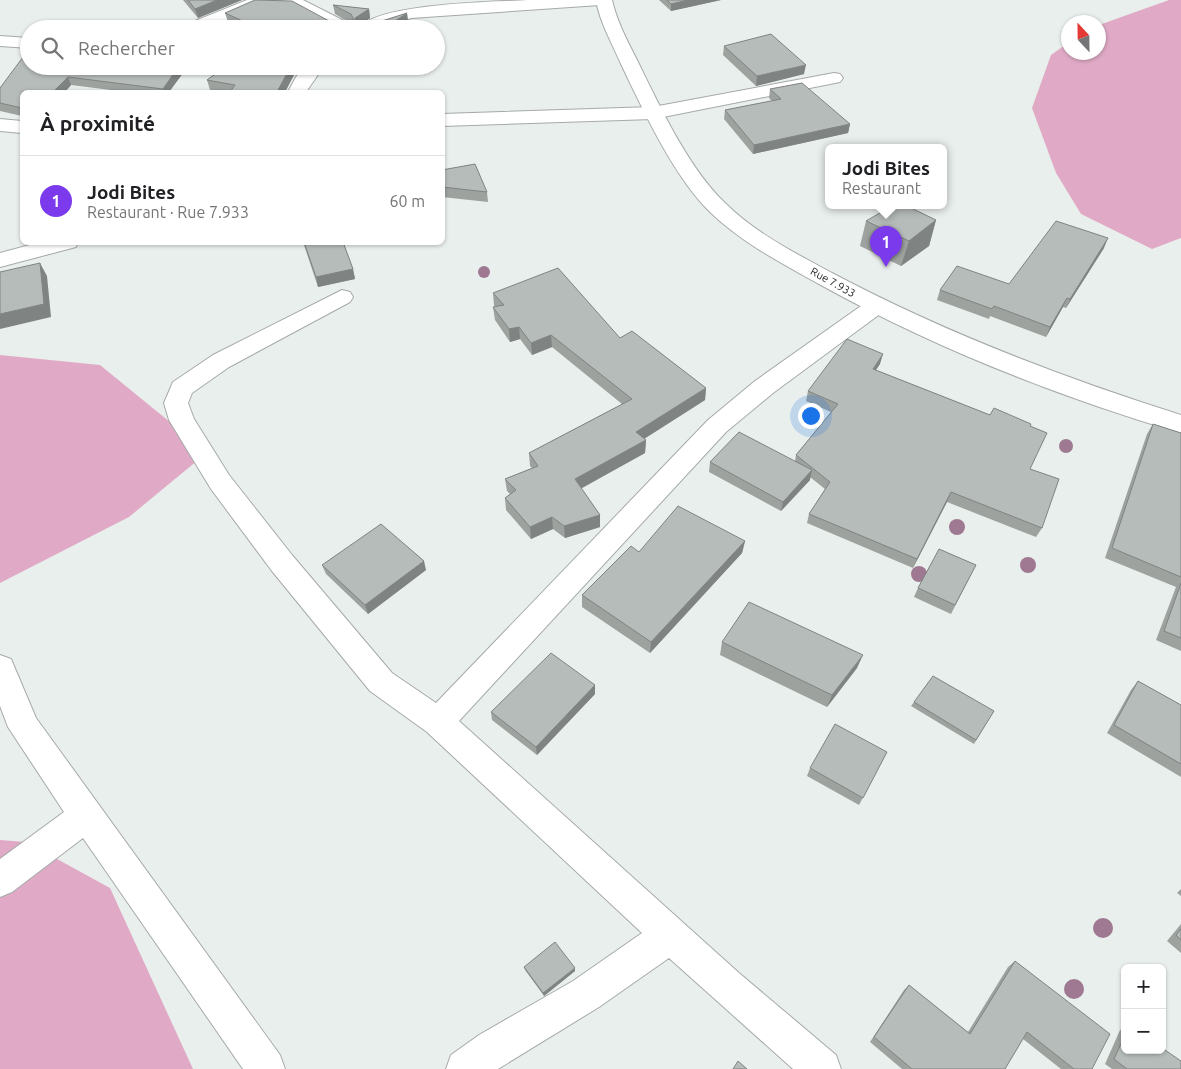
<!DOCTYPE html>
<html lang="fr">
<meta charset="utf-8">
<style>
body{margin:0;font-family:Ubuntu,sans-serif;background:#f6f6f6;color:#202124}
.controls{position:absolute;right:15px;bottom:15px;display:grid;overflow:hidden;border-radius:8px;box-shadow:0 1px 4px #0004}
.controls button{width:45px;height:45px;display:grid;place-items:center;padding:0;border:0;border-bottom:1px solid #e0e0e0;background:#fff;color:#202124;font:25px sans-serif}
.compass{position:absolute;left:1061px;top:15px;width:45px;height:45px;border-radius:50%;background:#fff;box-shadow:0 1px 4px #0004;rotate:338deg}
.you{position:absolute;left:810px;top:415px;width:18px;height:18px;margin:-12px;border:4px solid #fff;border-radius:50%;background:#1a73e8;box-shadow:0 0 0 8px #1a73e833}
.badge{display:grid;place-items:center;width:32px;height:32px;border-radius:50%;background:#7c3aed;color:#fff;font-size:16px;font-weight:700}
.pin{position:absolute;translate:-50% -41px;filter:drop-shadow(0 1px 2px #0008)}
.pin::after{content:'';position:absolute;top:26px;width:18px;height:15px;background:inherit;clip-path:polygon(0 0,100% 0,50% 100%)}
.popup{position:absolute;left:825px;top:144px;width:122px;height:65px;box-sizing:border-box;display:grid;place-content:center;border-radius:8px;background:#fff;filter:drop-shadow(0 1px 4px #0005);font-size:16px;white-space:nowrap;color:#757577}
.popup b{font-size:19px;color:#202124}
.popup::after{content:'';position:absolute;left:50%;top:100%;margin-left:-10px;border:10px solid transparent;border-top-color:#fff}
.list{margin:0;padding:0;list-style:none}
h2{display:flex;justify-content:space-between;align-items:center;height:65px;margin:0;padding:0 20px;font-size:21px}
h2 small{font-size:16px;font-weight:400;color:#757577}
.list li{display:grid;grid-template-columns:32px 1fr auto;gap:15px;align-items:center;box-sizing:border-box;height:90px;padding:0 20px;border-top:1px solid #e0e0e0}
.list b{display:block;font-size:19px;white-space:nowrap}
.list p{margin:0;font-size:16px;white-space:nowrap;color:#757577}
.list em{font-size:16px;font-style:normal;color:#757577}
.icon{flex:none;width:28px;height:28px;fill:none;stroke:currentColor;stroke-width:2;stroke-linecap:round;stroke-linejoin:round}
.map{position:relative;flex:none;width:1181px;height:1069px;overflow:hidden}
.search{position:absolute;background:#fff;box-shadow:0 1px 4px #0004;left:20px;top:20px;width:425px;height:55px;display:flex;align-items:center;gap:12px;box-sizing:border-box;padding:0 18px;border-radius:28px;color:#757577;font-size:19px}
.panel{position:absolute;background:#fff;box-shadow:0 1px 4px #0004;left:20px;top:90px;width:425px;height:155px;border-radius:8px}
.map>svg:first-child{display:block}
</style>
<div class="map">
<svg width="1181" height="1069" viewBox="0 0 1181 1069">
<rect width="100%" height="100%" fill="#e9efec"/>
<path fill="#e0aac6" d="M1169,0h12v238l-29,11 -71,-35 -25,-41 -24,-65 19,-53 17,-12v9h30l1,-27z
M0,355l100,10 76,62 22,33 -69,57 -129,66z
M0,840l26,2 84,46 83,181h-193z"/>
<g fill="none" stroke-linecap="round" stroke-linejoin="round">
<g stroke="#a5aaa8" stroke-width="2">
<path id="minor" d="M247,0h22l-2,3 -61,26h-23l2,-4z
M283,0h20l49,25 2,4h-21l-48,-26z
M528,0h80l-8,5 -189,13 -31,11h-22c18,-26 138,-27 170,-29z
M0,36l29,2v10l-29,-2z
M305,66h19l-18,26h-18l8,-15z
M834,73l6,1 3,4 -3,4 -187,37 -211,7v-12l211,-7z
M0,119l22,2v12l-22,-2z
M41,242h37l-2,5 -76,20v-14z
M342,290l8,2 3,5 -3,5 -121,65 -37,26 -4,10 6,16 35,56 63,80 100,118 44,30 272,-283 47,-39 113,-80 8,-2 8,2 3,5 -3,5 -111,82 -47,39 -267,289 280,252 97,82 5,14h-48l-124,-111 -70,49 -101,62h-52l5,-14 28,-20 94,-54 69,-48 -215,-201 -57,-41 -98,-120 -61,-82 -42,-69 -5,-17 9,-21 40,-27z
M0,655l11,4 25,59 244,337 5,14h-42l-160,-231 -71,54 -12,5v-38l64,-47 -56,-85 -8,-21z"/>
</g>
<g stroke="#a5aaa8" stroke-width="2">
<path id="tertiary" d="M596,0h16c5,22 16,42 26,62 22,45 51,107 87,141 30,30 70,50 107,70 111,59 229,104 349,142v18c-125,-37 -248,-86 -362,-149 -38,-21 -78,-42 -109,-72 -36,-35 -67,-102 -89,-148 -9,-21 -21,-41 -25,-64z"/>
</g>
<use href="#minor" fill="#fff" fill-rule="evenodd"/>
<use href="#tertiary" fill="#fff" fill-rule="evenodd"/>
</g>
<g fill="#9e7991">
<circle cx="484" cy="272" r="6"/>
<circle cx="1066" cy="446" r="7"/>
<circle cx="957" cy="527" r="8"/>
<circle cx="1028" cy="565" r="8"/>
<circle cx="919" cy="574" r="8"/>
<circle cx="1103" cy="928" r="10"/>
<circle cx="1074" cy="989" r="10"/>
</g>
<path fill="#9da29f" d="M183,0h59l-44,18z
M659,0h62l-50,11z
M333,5l36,4 1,9 -5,4h14l28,-9 1,9 -9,7h-157l-14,-7 -3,-9 106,9 16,-1 -12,-7z
M724,46l80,28 -48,12 -33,-31z
M29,66h152l2,7 -14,19h-42l-56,-7 -6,7h-43v24l-22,-5v-23z
M226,66h76l-7,7 -10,19h-60l-15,-2 -3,-10z
M770,89l80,35 -2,9 -95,21 -29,-35 1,-9 47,-9 -3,-3z
M442,170l45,22 1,10 -46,-5z
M936,220l-7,26 -28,20 -41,-20 6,-25z
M303,242h40l10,27 2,10 -37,8z
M1104,248l-38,60 -3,-1 -17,30 -56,-21 -1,3 -52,-19 3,-10 69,-6z
M493,293l127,45 86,50 -1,12 -61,39 2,1 -1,13 -64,35 19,27v12l-35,11 -12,-9 -22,10 -25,-29 -1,-12 5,-4 -3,-3 -2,-12 27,-11 -2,-2 -1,-13 93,-49 -70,-57 -20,8 -12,-16 -10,3 -15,-22 -2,-13h2l-1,-2z
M880,364l-4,6 114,45 40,11v43l12,59 -6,9 -89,-35 -34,66 -106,-45 2,-9 16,-25 -15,-12v3l-29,31 -72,-39 1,-10 85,-1 1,-6 35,-43 -25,-11 2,-10z
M1153,424l28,9v218l-25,-11 20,-53 -71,-29 42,-124z
M745,541l-3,12 -92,100 -68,-46v-12l57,-43z
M322,565l104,5 -58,44 -42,-40z
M976,565l-25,49 -37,-17 4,-9z
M722,642l135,26 -30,39 -107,-52z
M1138,681l43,24v72l-74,-44 24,-43z
M595,694l-58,61 -45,-35 -1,-8z
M914,702l80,9 -20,33 -63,-38z
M887,752l-28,53 -52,-29 3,-8z
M1181,889v7l-4,-3z
M1181,924v29l-14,-12z
M1015,961l77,108h-31l-38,-30 -18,30h-103l-32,-27 34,-52 5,-5 59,47 40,-65z
M524,967l51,1v3l-31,25 -19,-26z
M1125,1028v22l56,19h-69l-7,-5 15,-34z"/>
<path fill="#7f8482" d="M217,0h25l-44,18 -3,-9z
M688,0h33l-50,11v-7z
M369,9l1,9 -13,10 -2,-10z
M407,13l1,9 -9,7h-16z
M806,65l-2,9 -48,12 1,-10z
M179,66h2l2,7 -14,19h-5l-1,-3z
M291,66h11l-7,7 -10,19h-8z
M68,77l3,8 -6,7h-12z
M850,124l-2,9 -95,21 1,-9z
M936,220l-7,26 -28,20 8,-25z
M1108,238l-4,10 -38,60 4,-9z
M40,263l7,13 4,41 -51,12v-15z
M353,269l2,10 -37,8 -2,-10z
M1067,298l-4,9 -17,30 4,-10z
M519,327l1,12 -10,3 -1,-13z
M551,335l1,12 -20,8 -1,-12z
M883,354l-3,10 -10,14 3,-9z
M706,388l-1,12 -69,44v-12z
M646,440l-1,13 -70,39v-13z
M812,470l-2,10 -29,31 2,-9z
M951,492l-4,10 -34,66 4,-9z
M600,515v12l-35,11 -1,-12z
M552,517l1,12 -22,10 -1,-12z
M745,541l-3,12 -92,100 1,-11z
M424,561l2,9 -58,44 -3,-9z
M863,655l-6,13 -30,39 5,-12z
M595,685v9l-58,61 -1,-8z
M575,968v3l-31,25 -1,-3z"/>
<path fill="#b6bcb9" stroke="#7f8482" d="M188,0h29l-22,9z
M255,0l37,1 39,21 23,-2 -3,-6 -18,-9 36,4 -14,9 1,4h23l28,-9 -24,16h-123l-35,-16z
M667,0h21l-17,4z
M771,34l35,31 -49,11 -33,-30z
M29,49v17h150l-16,23 -95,-12 -15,15h-31v16l-22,-5v-15z
M226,66h65l-14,26h-47l5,-7 -28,-5z
M802,83l48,41 -96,21 -29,-35 56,-11 -11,-10z
M475,164l12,28 -45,-5v-17z
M892,206h15l29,14 -27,21 -43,-20z
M1056,221l52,17 -38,61 -3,-1 -17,29 -56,-21 -2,3 -52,-19 17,-24 52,18z
M304,242h39l10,27 -37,8z
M40,263l4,41 -44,10v-42z
M558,268l62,70 12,-7 74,57 -70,44 10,8 -71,39 25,36 -36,11 -12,-9 -22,10 -25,-29 11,-8 -11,-11 33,-13 -9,-13 103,-54 -81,-64 -20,8 -12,-16 -10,2 -16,-22 11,-2 -11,-12z
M847,339l36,15 -10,15 117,46 4,-7 37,16 -1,2 17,7 -17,36 29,10 -17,49 -91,-36 -34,67 -108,-45 21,-32 -34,-27 42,-51 -30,-13z
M1153,424l28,9v144l-69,-29z
M739,432l73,38 -29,32 -73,-40z
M678,506l67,35 -94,101 -69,-47 49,-49 8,6z
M381,524l43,37 -59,44 -43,-40z
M939,549l37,16 -21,40 -37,-17z
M1181,583v55l-17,-7z
M749,602l114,53 -31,40 -110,-53z
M551,653l44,32 -59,62 -45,-35z
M933,676l61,35 -18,29 -62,-38z
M1138,681l43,24v59l-67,-39z
M835,724l52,28 -24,46 -53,-30z
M1181,929v11l-5,-5z
M555,942l20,26 -32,25 -19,-26z
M1015,961l95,73 -18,35h-18l-47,-37 -22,37h-93l-38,-32 35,-52 61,49z
M1125,1035v15h37v-2l19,13v8h-54l-13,-10z
M738,1061l9,8h-14z"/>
<g text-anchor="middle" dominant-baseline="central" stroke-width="5" stroke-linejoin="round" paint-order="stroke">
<g font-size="11" fill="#1e201f" stroke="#fff">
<text transform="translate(833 282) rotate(29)">Rue 7.933</text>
</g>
</g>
</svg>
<div class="controls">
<button>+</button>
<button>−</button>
</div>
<svg class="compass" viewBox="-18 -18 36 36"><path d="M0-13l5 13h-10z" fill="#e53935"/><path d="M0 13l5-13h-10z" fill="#757577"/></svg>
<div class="you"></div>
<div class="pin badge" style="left:886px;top:267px">1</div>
<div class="popup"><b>Jodi Bites</b>Restaurant</div>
<div class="search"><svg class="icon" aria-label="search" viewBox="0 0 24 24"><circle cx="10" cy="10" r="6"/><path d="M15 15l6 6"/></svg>Rechercher</div>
<section class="panel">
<h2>À proximité<small></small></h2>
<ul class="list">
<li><span class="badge">1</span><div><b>Jodi Bites</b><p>Restaurant · Rue 7.933</p></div><em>60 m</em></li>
</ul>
</section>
</div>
